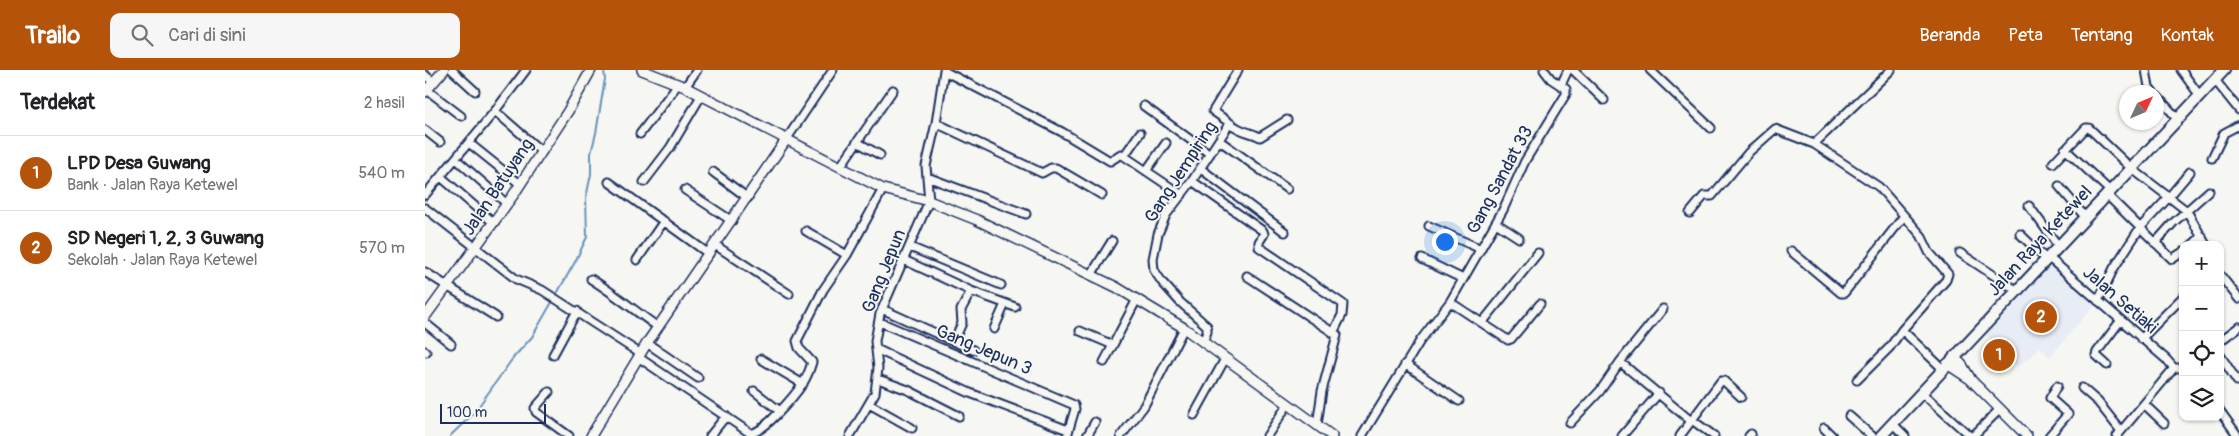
<!DOCTYPE html>
<html lang="id">
<meta charset="utf-8">
<style>
body{margin:0;font-family:Pangolin,sans-serif;background:#f6f6f6;color:#202124}
.controls{position:absolute;right:15px;bottom:15px;display:grid;overflow:hidden;border-radius:10px;box-shadow:0 1px 4px #0004}
.controls button{width:45px;height:45px;display:grid;place-items:center;padding:0;border:0;border-bottom:1px solid #e0e0e0;background:#fff;color:#202124;font:25px sans-serif}
.compass{position:absolute;left:1694px;top:15px;width:45px;height:45px;border-radius:50%;background:#fff;box-shadow:0 1px 4px #0004;rotate:46deg}
.scale{position:absolute;left:15px;bottom:12px;width:106px;box-sizing:border-box;padding-left:5px;border:2px solid #1b2f5e;border-top:0;font-size:14px;line-height:18px;white-space:nowrap;color:#1b2f5e;-webkit-text-stroke:4px #f6f6f2;paint-order:stroke}
.you{position:absolute;left:1019px;top:171px;width:18px;height:18px;margin:-12px;border:4px solid #fff;border-radius:50%;background:#1a73e8;box-shadow:0 0 0 8px #1a73e833}
.badge{display:grid;place-items:center;width:32px;height:32px;border-radius:50%;background:#b45309;color:#fff;font-size:16px;font-weight:700}
.pin{position:absolute;translate:-50% -50%;border:2px solid #fff;box-shadow:0 1px 5px #0006}
.list{margin:0;padding:0;list-style:none}
h2{display:flex;justify-content:space-between;align-items:center;height:65px;margin:0;padding:0 20px;font-size:21px}
h2 small{font-size:16px;font-weight:400;color:#757577}
.list li{display:grid;grid-template-columns:32px 1fr auto;gap:15px;align-items:center;box-sizing:border-box;height:75px;padding:0 20px;border-top:1px solid #e0e0e0}
.list b{display:block;font-size:19px;white-space:nowrap}
.list p{margin:0;font-size:16px;white-space:nowrap;color:#757577}
.list em{font-size:16px;font-style:normal;color:#757577}
.icon{flex:none;width:28px;height:28px;fill:none;stroke:currentColor;stroke-width:2;stroke-linecap:round;stroke-linejoin:round}
.map{position:relative;flex:none;width:1814px;height:366px;overflow:hidden}
header{display:flex;align-items:center;gap:30px;box-sizing:border-box;height:70px;padding:0 25px;background:#b45309;color:#fff}
header strong{font-size:24px}
nav{display:flex;gap:28px;margin-inline-start:auto;font-size:18px}
.search{width:350px;height:45px;background:#f6f6f6;display:flex;align-items:center;gap:12px;box-sizing:border-box;padding:0 18px;border-radius:10px;color:#757577;font-size:19px}
main{display:flex}
aside{flex:1;background:#fff}
.map>svg:first-child{display:block}
</style>
<header>
<strong>Trailo</strong>
<div class="search"><svg class="icon" aria-label="search" viewBox="0 0 24 24"><circle cx="10" cy="10" r="6"/><path d="M15 15l6 6"/></svg>Cari di sini</div>
<nav><a>Beranda</a><a>Peta</a><a>Tentang</a><a>Kontak</a></nav>
</header>
<main>
<aside>
<h2>Terdekat<small>2 hasil</small></h2>
<ul class="list">
<li><span class="badge">1</span><div><b>LPD Desa Guwang</b><p>Bank · Jalan Raya Ketewel</p></div><em>540 m</em></li>
<li><span class="badge">2</span><div><b>SD Negeri 1, 2, 3 Guwang</b><p>Sekolah · Jalan Raya Ketewel</p></div><em>570 m</em></li>
</ul>
</aside>
<div class="map">
<svg width="1814" height="366" viewBox="0 0 1814 366">
<rect width="100%" height="100%" fill="#f6f6f2"/>
<filter id="ink" filterUnits="userSpaceOnUse"><feTurbulence type="fractalNoise" baseFrequency=".02" numOctaves="2"/><feDisplacementMap in="SourceGraphic" scale="10" xChannelSelector="R" yChannelSelector="G"/><feConvolveMatrix kernelMatrix="1 2 1 2 8 2 1 2 1" color-interpolation-filters="sRGB"/></filter>
<g filter="url(#ink)">
<path fill="#e8ecf5" d="M1626,193l45,40 -46,54 -10,-10 -22,21 -34,-36z"/>
<g fill="none" stroke-linecap="round" stroke-linejoin="round">
<path stroke="#6793bc" stroke-width="2" d="M25,366l24,-23 39,-55 19,-21 43,-75 12,-25 -1,-39 5,-24v-21l5,-20 9,-54 -1,-9"/>
<g stroke="#1b2f5e" stroke-width="11">
<path id="minor" d="M27,0l23,21
M519,0l-8,53 106,50 9,-5h5l46,27
M1148,0l31,30
M1225,0l61,58
M1721,0l3,17 4,5
M1756,0l19,26
M519,1l118,61 48,29 11,-7 61,41
M0,5l8,7
M1790,10l24,30
M1136,15l7,-15
M260,17l12,-17
M2,20l34,26
M1732,26l21,23
M719,36l66,48
M70,41l47,41
M805,53c12,10 19,8 30,14l27,-17
M0,60l15,12
M215,64l38,-50
M361,70l47,-70
M795,71l67,48
M432,72l23,13
M44,73l51,41
M1389,74l77,-74
M1640,79l45,42
M699,86l16,-23
M1787,88l12,-25 15,-8
M31,89l51,45
M1628,93l33,-35h3l42,40 56,43 19,34
M415,97l53,-77
M776,99l84,63
M721,101l20,-28
M288,102l35,26
M16,107l53,46
M502,107l99,37
M767,111l71,50 1,3 -5,8v5l84,57 -1,11 -9,18
M184,112l100,72
M219,112l26,-34 31,-52
M1634,116l27,32
M260,120l47,31
M0,125l70,-84 31,-41
M1682,125l65,64 11,-7
M1604,136l30,41
M0,138l91,71 26,11 99,64
M1265,143l14,-17h8l37,-44 26,-23 39,15 65,43 42,48 8,17 19,22 -2,6 -44,50 -12,17 -33,33
M1071,153l23,15
M1004,156l52,23
M381,161l41,24
M1595,164l26,25
M1730,173l18,-20 36,-32
M290,175l74,49
M1767,175l10,-9
M485,177l91,38
M1366,181l50,42h3l60,-77
M1535,183l56,37
M1623,187l119,103 7,8
M997,189l41,20
M212,190l27,-39
M479,190l67,31 44,16
M0,202l71,45
M666,205l21,-34
M1795,205l19,24
M822,206l90,59 -15,56 -5,34
M166,209c24,15 44,32 67,48
M1673,231l16,-33 26,-40 29,-31 21,-25
M1025,232l58,38 3,-1 29,-35
M457,239l91,41
M455,252l194,83 1,4 -8,27
M0,253l26,21
M1057,253l56,-70
M569,259l11,-25
M1477,260l41,39
M655,261l33,14 24,-46
M1716,269l42,-42
M529,271l8,-18 -1,-13 10,-19
M1795,271l19,-14
M778,272l4,-10v-6l-27,-24 -18,-20 -8,-12 -1,-11 5,-25 8,-19 26,-34 38,-58 -17,-12 25,-41
M222,273l51,35
M451,279l94,44 98,37
M0,281l1,1
M128,285l24,-44
M1795,285l17,26
M213,287l112,76c12,2 46,-39 53,-50 4,-6 7,-14 9,-21l-13,-14 -2,-7 26,-51 24,-35 36,-66
M336,289l42,25
M679,292l9,-17
M1195,292l71,59
M980,294l54,37
M1682,295l-11,-10 1,-3 24,-32
M1749,298h9
M453,309l30,11 51,26
M1657,318l16,14 23,29
M329,321l26,20
M124,322l-14,16 1,4 33,24
M1497,323l48,43
M444,334l43,24
M1719,334l20,19
M1795,341l18,25
M769,345l31,-56
M1424,346l23,20
M1267,350l22,16
M1145,353l30,-32 20,-29 43,-53
M1468,354l12,12
M1399,358l8,8
M285,366l16,-20
M425,366l25,-43 3,-25 -3,-27 5,-27 49,-113 -3,-35 10,-43
M662,366l8,-14
M696,366l23,-30 40,-78
M842,366l21,-32
M937,366l58,-95 30,-39 53,-92 22,-49 41,-67v-5l-15,-10 -7,-9
M1197,366l37,-43
M1255,366l41,-55h3l17,16
M1324,366l2,-2
M1548,366l27,-27
M1624,366l19,-22 -18,-16 7,-12
M1692,366l57,-68"/>
</g>
<g stroke="#1b2f5e" stroke-width="12">
<path id="tertiary" d="M217,0l43,17 198,102 46,12 48,19 139,67 68,41 148,108
M0,22l19,-22
M0,247l89,-123 54,-83 23,-41
M1529,287l8,8 8,13
M1522,294l23,15 57,57
M166,366l56,-93 139,-203"/>
</g>
<g stroke="#1b2f5e" stroke-width="14">
<path id="secondary" d="M1456,366l343,-366"/>
</g>
<use href="#minor" stroke="#f6f6f2" stroke-width="7"/>
<use href="#tertiary" stroke="#f6f6f2" stroke-width="9"/>
<use href="#secondary" stroke="#f6f6f2" stroke-width="10"/>
</g>
</g>
<g text-anchor="middle" dominant-baseline="central" stroke-width="4" stroke-linejoin="round" paint-order="stroke">
<g font-size="18" fill="#1b2f5e" stroke="#f6f6f2">
<text transform="translate(756 102) rotate(-57)">Gang Jempiring</text>
<text transform="translate(1075 110) rotate(-62)">Gang Sandat 33</text>
<text transform="translate(73 117) rotate(-56)">Jalan Batuyang</text>
<text transform="translate(1615 171) rotate(-47)">Jalan Raya Ketewel</text>
<text transform="translate(459 201) rotate(-68)">Gang Jepun</text>
<text transform="translate(1695 230) rotate(41)">Jalan Setiaki</text>
<text transform="translate(559 280) rotate(23)">Gang Jepun 3</text>
</g>
</g>
</svg>
<div class="controls">
<button>+</button>
<button>−</button>
<button><svg class="icon" aria-label="locate" viewBox="0 0 24 24"><circle cx="12" cy="12" r="6"/><path d="M12 2v4M12 18v4M2 12h4M18 12h4"/></svg></button>
<button><svg class="icon" aria-label="layers" viewBox="0 0 24 24"><path d="M12 4l9 5-9 5-9-5zM3 14l9 5 9-5"/></svg></button>
</div>
<svg class="compass" viewBox="-18 -18 36 36"><path d="M0-13l5 13h-10z" fill="#e53935"/><path d="M0 13l5-13h-10z" fill="#757577"/></svg>
<div class="scale">100 m</div>
<div class="you"></div>
<div class="pin badge" style="left:1574px;top:285px">1</div>
<div class="pin badge" style="left:1616px;top:247px">2</div>
</div>
</main>
